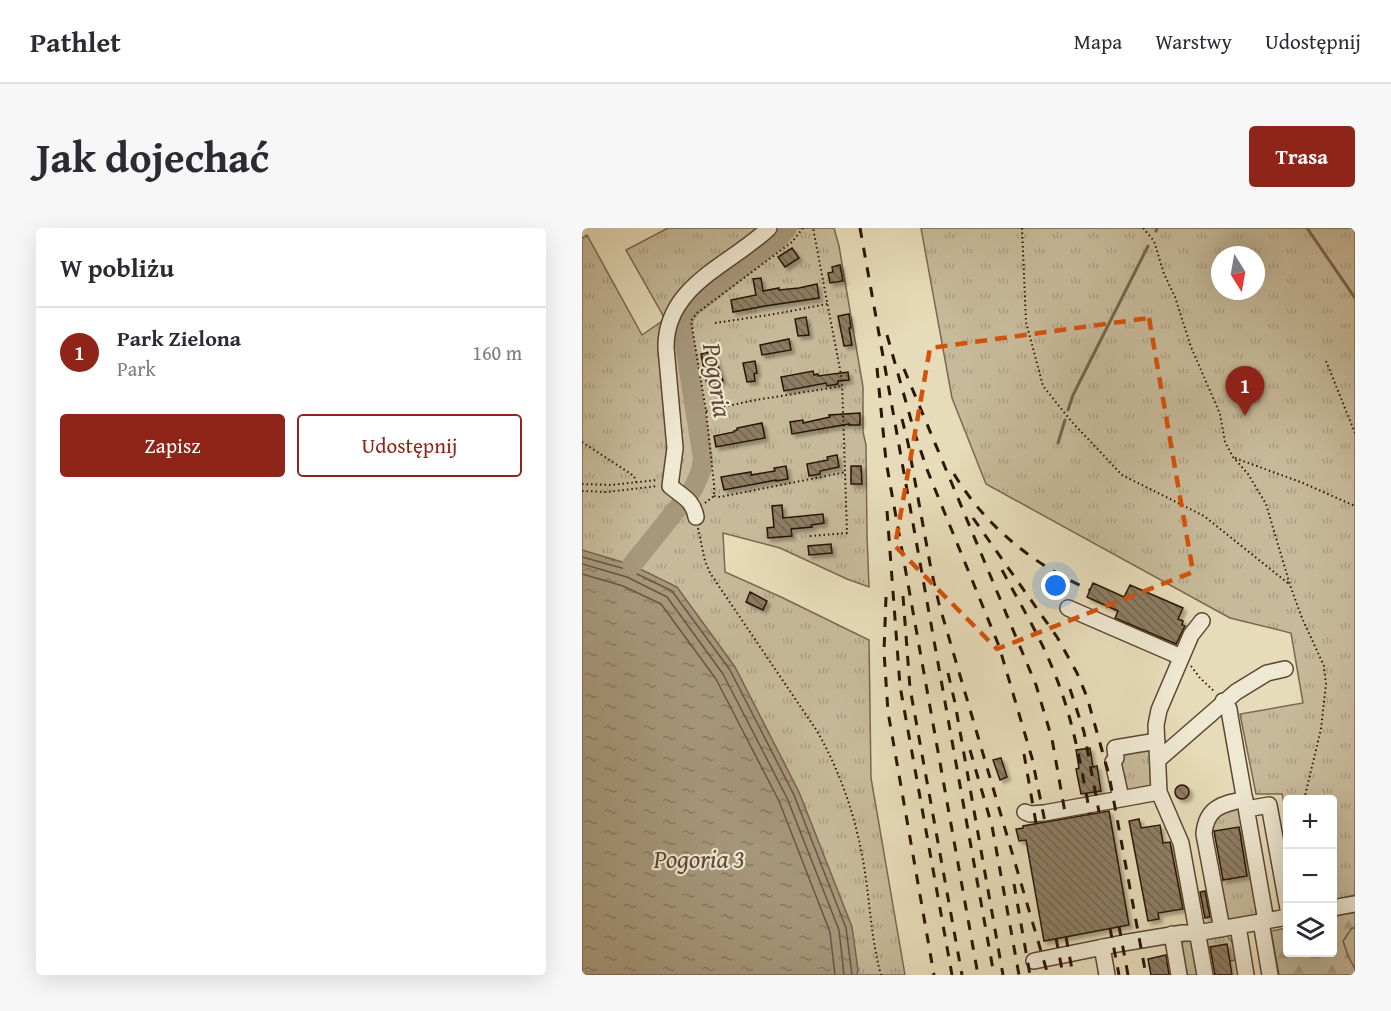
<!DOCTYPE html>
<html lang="pl">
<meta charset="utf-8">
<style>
body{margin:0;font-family:"Gentium Book Plus",serif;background:#f7f7f7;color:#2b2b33}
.controls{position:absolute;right:18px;bottom:18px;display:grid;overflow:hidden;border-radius:6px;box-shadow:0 6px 24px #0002}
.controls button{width:54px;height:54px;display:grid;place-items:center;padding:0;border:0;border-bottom:2px solid #e1e1e2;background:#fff;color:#2b2b33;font:30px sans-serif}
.compass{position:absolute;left:629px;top:18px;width:54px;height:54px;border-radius:50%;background:#fff;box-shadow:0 6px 24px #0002;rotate:169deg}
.you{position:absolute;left:474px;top:358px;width:21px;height:21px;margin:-15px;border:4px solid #fff;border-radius:50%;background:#1a73e8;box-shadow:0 0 0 9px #1a73e833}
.badge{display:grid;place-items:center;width:39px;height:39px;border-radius:50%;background:#8f2418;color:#fff;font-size:20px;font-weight:700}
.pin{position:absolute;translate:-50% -50px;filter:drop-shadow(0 2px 3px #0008)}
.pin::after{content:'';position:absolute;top:32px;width:21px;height:18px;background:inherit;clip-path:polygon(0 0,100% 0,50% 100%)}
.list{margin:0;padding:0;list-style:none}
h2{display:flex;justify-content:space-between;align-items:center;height:78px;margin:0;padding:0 24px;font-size:26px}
h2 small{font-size:20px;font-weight:400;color:#7c7c81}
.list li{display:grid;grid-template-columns:39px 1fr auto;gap:18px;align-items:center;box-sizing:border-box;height:90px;padding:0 24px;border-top:2px solid #e1e1e2}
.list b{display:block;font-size:22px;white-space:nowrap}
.list p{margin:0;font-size:20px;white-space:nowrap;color:#7c7c81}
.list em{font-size:20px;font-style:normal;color:#7c7c81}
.actions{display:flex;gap:12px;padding:18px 24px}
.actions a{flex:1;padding:14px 0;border:2px solid #8f2418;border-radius:6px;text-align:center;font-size:21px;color:#8f2418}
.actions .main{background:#8f2418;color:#fff}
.icon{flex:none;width:33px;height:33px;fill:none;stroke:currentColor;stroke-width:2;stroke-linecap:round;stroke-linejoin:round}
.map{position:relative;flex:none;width:773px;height:747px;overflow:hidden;border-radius:6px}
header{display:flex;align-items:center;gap:36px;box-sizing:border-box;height:84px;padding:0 30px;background:#fff;border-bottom:2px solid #e1e1e2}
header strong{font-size:28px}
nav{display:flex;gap:33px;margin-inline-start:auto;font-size:21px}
.intro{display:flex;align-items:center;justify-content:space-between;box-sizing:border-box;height:144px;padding:0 36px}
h1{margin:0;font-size:42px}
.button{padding:15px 27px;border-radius:6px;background:#8f2418;color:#fff;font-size:21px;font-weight:700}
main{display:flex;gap:36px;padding:0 36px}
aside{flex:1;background:#fff;border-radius:6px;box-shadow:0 6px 24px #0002}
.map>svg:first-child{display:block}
</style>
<header>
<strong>Pathlet</strong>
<nav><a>Mapa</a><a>Warstwy</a><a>Udostępnij</a></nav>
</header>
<div class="intro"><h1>Jak dojechać</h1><a class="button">Trasa</a></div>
<main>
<aside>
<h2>W pobliżu<small></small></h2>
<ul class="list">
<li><span class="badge">1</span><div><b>Park Zielona</b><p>Park</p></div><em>160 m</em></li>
</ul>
<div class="actions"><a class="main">Zapisz</a><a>Udostępnij</a></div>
</aside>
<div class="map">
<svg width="773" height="747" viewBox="0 0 773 747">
<defs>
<pattern id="grass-tufts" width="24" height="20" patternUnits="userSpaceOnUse" patternTransform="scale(1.5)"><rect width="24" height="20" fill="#c7ba9a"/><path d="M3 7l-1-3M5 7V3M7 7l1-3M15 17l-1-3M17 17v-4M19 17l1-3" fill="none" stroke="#ab9f83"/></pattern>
<pattern id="forest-firs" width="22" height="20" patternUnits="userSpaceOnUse" patternTransform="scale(1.5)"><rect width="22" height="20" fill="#c7ba9a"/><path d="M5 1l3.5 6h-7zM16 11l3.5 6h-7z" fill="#ab9f83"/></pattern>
<pattern id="water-ripples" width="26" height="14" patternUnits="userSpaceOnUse" patternTransform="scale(1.5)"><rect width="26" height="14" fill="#a7987c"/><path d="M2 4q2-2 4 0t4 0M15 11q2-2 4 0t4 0" fill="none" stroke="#887b64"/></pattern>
<pattern id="building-back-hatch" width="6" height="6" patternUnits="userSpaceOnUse" patternTransform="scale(1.5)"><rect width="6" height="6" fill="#8d7c63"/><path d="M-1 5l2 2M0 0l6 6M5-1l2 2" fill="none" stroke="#736450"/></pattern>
<filter id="shadow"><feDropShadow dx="3.5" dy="3.5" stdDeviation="1.5" flood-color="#0004"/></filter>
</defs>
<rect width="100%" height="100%" fill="#e7dcb9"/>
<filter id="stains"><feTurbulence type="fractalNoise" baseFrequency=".00333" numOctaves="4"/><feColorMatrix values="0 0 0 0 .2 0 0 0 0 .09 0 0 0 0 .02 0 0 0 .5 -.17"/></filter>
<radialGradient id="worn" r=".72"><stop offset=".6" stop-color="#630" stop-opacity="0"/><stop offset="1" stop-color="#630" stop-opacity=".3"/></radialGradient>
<path fill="url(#grass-tufts)" stroke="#796850" stroke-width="1.5" fill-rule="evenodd" d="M86,0h95c-39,35 -102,58 -102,119l9,102 -2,15 -4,13 11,3 4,-32 -9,-103 1,-10 4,-15 8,-14 28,-31 37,-23 18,-14 10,-10h58l5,18 24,141v45l3,13 1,90 2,52 -22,-8 -67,-31 -57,-15 2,39 56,25 88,43 2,138 34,197h-323v-737l5,-3 55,100 23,-16 -39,-69z
M339,0h434v667l-22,5 -1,-100h-44l-1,19 -5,-25h-26l-16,-80 63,-11 -12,-70 -61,-15 -244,-134 -34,-86zM638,27h36v36h-36z
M569,521v36l-4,4 -19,4 -7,-6 -1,-36z
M657,576l18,109 -3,3 -26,6 -10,-41 28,-5 -7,-48 -29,4v-11z
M773,699v42l-7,-13 -5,-15 8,-12z
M644,707c8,7 9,14 10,25l-6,1 -4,-17 -18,3 1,6 -4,1 -2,-8 5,-8z
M604,711l4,1 2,3 6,32h-14l-4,-32 1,-2z"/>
<path fill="url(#forest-firs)" stroke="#796850" stroke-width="1.5" d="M773,683v16l-4,2 -8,12 5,15 7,13v6h-76l-8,-44 16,-3 1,24h44l1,-35z"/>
<path fill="url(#water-ripples)" stroke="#75644c" stroke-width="1.5" d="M0,322l50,15 45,22 58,80 64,125 53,135 6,43 -1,5h-275z"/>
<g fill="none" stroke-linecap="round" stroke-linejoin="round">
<path stroke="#695640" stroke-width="1.5" d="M0,329l47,13 43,21 58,79 64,125 52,133 6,47
M0,336l45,13 40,20 56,77 64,124 52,132 5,45
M0,346l41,12 38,18 55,75 63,122 51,131 5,43"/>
<path stroke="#75644c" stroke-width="3" d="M725,0l48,70
M574,3l1,-3
M486,182l5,-15 75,-149
M476,215l7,-23"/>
<path stroke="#a7987c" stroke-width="20" d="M50,337l61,-76 8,-18 2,-12 -21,-133 3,-11 7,-8 85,-67 10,-12"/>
</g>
<path fill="url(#building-back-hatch)" stroke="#2b1505" stroke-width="1.5" filter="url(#shadow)" d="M210,20l7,10 -14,9 -7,-10z
M258,37l3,16 -13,2 -2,-10 5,-1 -1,-5z
M179,50l2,13 16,-3v2l20,-2 18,-4 2,14 -54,8 -32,6 -2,-12 25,-5 -3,-16z
M267,86l2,14h-2l3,17 -8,1 -6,-30z
M224,89l3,18 -11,1 -3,-17z
M207,111l2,11 -29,5 -2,-10z
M131,123l10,30 -16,4 -6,-31z
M173,133l2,12 -3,1 1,7 -8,1 -4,-19z
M231,143l1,4 4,-1v2l30,-4 1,8 -11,1v3l-11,2 -1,-3 -42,8 -3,-14z
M278,185v12h-11v-1l-57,10 -2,-12 13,-2v3l27,-6 -1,-2z
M180,195l3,15 -49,9 -2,-11 20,-4v-1l3,-1v-2z
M255,227l2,12 -19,4v3l-11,2 -2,-12 21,-4 -1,-3z
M204,238l2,13 -12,2v-1l-52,10 -3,-13 30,-5v3l24,-4 -1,-3z
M269,238h10l1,18h-11z
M200,277l1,13 40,-4 1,9 -13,2 1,2 -21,2 1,7 -24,2 -1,-10 7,-1 -2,-21z
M249,316l1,9 -23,2 -1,-9z
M511,355l31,14 6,-12 53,23 -5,11 5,2 -1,4 3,1 -9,18 -61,-26 3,-7 -31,-14z
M168,364l17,9 -4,9 -17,-8z
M508,520l3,19 4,-1 4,25 -20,3 -5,-25 3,-1 -3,-18z
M419,530l6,19 -7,3 -7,-20z
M593 564a7 7 0 1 1 14 0a7 7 0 1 1-14 0Z
M527,583l20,114 -85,16 -18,-101 -7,1 -3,-12 7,-1v-2z
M557,591l2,9 19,-3 3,18 7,-1 13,67 -25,4 1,6 -11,2 -19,-100z
M657,599l8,49 -24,4 -9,-49z
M623,663l5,26 -5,1 -5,-26z
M645,716l5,31h-17l-5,-28z
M584,727l3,20h-18l-3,-16z"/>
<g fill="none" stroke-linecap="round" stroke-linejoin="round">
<g stroke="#5a4732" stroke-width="18">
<path id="minor" d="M114,289c-3,-17 -13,-20 -26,-31l5,-38 -9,-100c-1,-63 66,-84 103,-120
M486,380l113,49
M641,473l6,8 1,7 36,205
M577,531l77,-67 31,-19 18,-4
M577,564l-3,-67 3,-15 32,-75 11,-14
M539,570l-8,-36 3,-4 -1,-10 42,-7
M665,581l22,-4 19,104
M443,584l5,2 14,-1 115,-21 22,51 24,132
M750,680l23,-4
M679,694l9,53
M656,698l8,49
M640,701l-18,-95c2,-27 19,-30 41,-35
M590,706l7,41
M520,719l5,28
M452,733l89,-18 60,-10h14l91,-16"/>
</g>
<path stroke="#2b1505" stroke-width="2" stroke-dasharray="1.5 3" stroke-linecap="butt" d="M440,0l4,94 17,64 29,36 50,53 82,41 85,68
M561,0l11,13 10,33 11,23 16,50 29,67 5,28 8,15 15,17 18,30 24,81 12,33 22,48 2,18 -5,45 -17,71
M133,95l60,-9 52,-10
M744,133l29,72
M124,183l44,-10 92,-15
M0,214l52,34 2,6
M653,230l68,25 52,23
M0,256l29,1 46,-5
M0,263l25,1 51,-6
M132,268l6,1 126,-25
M123,275l9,-7v-12l-8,-73 -15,-90 6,-8 95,-71 11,-14
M116,300l7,33 5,12 107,158c24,42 39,87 47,135 6,36 7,73 17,109
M228,308l37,-3 -5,-153 -29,-152
M609,438l9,12 15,14"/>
<use href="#minor" stroke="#efe8d2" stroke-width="15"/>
<path stroke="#2b1505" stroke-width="3" stroke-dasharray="10 10" stroke-linecap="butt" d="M278,0l134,747
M305,107l28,99 13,38 71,174 33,112 13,64
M295,140l9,93 92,514
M322,141l132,316 16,54 14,79
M320,191l6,24 23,126 8,35 109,371
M372,246c32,53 80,91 136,116
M305,283l13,175 52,289
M391,290l84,119 20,36 10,24 22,78 37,200
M420,342c18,34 38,66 52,102 19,46 27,94 36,142
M321,368l7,92 52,287
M304,369l-2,55 4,60 46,263
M366,445l7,30 48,272
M488,461l14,43 15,80
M388,522l22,76 27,149
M442,526l12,69
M432,656l16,91
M537,698l9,49
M528,700l9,47
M484,709l7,38
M474,710l7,37"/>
</g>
<path fill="none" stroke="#d5520b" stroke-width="4.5" stroke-dasharray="12 8" stroke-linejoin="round" d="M567,90l44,254 -196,77 -102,-103 35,-198z"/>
<g text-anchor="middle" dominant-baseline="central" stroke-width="4.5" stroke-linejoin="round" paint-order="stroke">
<g font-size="26" font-style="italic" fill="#5d4935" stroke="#efe8d2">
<text transform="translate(136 152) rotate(81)">Pogoria</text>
<text x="117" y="630">Pogoria 3</text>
</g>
</g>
<rect width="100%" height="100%" filter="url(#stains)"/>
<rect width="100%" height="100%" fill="url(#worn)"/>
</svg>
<div class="controls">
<button>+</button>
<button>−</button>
<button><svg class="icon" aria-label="layers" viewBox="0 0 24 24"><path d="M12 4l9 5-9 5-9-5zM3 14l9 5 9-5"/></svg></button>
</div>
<svg class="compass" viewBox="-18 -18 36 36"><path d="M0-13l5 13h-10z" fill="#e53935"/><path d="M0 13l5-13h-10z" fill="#7c7c81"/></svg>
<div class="you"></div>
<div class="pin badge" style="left:663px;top:188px">1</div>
</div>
</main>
